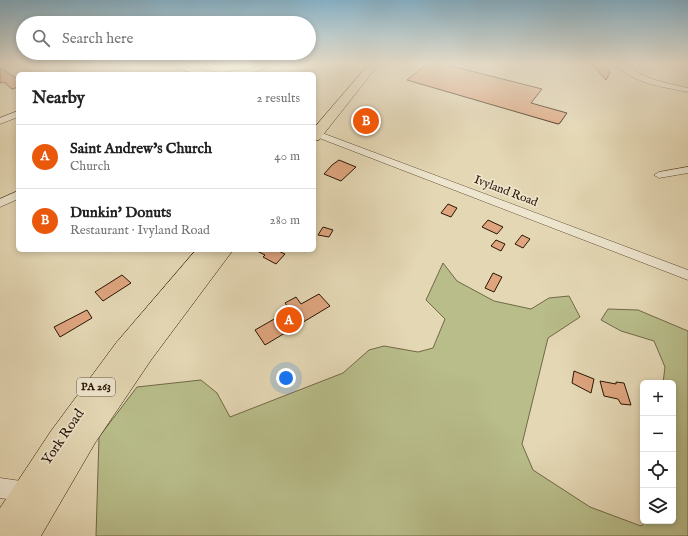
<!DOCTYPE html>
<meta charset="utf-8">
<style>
body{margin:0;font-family:"IM FELL English",serif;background:#f2f2f2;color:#222}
.controls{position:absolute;right:12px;bottom:12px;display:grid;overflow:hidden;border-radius:6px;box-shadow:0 2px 6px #0003}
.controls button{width:36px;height:36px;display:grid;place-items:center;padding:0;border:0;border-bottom:1px solid #e0e0e0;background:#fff;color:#222;font:20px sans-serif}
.you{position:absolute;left:286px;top:378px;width:14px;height:14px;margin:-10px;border:3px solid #fff;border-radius:50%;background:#1a73e8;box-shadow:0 0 0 6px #1a73e833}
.badge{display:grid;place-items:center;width:26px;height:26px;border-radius:50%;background:#ea580c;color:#fff;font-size:13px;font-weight:700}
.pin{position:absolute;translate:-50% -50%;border:2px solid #fff;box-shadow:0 1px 4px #0006}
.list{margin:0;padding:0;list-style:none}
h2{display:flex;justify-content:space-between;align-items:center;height:52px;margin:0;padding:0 16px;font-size:17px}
h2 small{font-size:13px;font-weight:400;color:#767676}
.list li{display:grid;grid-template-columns:26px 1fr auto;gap:12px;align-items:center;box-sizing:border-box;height:64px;padding:0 16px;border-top:1px solid #e0e0e0}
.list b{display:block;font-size:15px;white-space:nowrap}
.list p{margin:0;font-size:13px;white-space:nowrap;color:#767676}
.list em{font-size:13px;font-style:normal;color:#767676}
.icon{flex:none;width:22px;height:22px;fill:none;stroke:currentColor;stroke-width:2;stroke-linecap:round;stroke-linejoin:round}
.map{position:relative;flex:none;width:688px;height:536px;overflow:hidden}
.search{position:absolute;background:#fff;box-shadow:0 2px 6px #0003;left:16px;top:16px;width:300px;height:44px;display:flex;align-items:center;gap:10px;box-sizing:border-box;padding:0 14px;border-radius:22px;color:#767676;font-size:15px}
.panel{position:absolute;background:#fff;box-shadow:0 2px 6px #0003;left:16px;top:72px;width:300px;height:180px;border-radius:6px}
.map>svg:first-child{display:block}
</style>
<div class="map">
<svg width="688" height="536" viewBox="0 0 688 536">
<rect width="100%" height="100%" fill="#e4d7b4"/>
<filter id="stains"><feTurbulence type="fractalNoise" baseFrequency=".005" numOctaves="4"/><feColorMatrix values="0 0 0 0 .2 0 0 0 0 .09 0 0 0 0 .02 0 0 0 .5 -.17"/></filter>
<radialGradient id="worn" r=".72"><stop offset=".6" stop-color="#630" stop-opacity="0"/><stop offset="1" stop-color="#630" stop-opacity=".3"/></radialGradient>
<path fill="#b8bd8a" stroke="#716846" d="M443,263l14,18 37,20 37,8 18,-11 20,-2 11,21 -32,21 -26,106 11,26 57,37 51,19 6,-5h26v-138h-10l2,-16 -11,-26 -33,-10 -20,-11 7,-11 30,1 50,21v205h-592l3,-99 38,-50 64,-7 16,13 13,24 113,-44 26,-23 15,-4 34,6 15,-4 12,-29 -19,-19z"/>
<path fill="#dea57f" stroke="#2a1401" d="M427,64h16l99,25 -11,14 36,10 -7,10 -2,1 -151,-44z
M592,64h11l7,8 -4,8z
M0,68l18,11v8l-6,2 -8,-7 -4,1z
M364,116l9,2 -5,8 -10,-2z
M339,160l17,7 -15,14 -17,-7 8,-9z
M448,204l9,4 -6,9 -10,-4z
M488,220l15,7 -6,7 -15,-7z
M323,227l10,3 -4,7 -11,-2z
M522,235l8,4 -7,9 -8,-4z
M496,240l9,4 -4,7 -10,-5z
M255,250h21l9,4 -9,10 -13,-7 2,-2z
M493,273l9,4 -8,15 -9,-4z
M122,275l9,8 -28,18 -8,-9z
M319,294l11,12 -65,39 -10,-15 35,-20 -5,-7 11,-6 5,7z
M87,310l5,8 -32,19 -6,-10z
M574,371l20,8 -3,14 -19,-10z
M600,381l16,3v-2l8,1 7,22 -10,-1 -3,-5 -14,-3z"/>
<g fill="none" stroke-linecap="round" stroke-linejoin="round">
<g stroke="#58452e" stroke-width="1">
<path id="minor" d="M21,64h8l15,10h-9z
M168,64h10l15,5 24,3 1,2 -26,-1z
M266,64h11l-25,9 -29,1 4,-2 24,-3z
M615,64c12,-1 21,9 32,13 13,5 27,8 41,11v4c-24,-5 -55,-8 -73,-28z
M18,111v6l-18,7v-6z
M314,130l374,140v10l-374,-144z
M688,167v6l-29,5 -5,-3 5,-3z
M18,191v8l-18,8v-8z
M0,478l28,4 7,3 3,7 -3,7 -7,3 -28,-4z"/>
</g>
<g stroke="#2a1401" stroke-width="1">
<path id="highway" d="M369,64h10l-60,76 -5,1v-13z
M196,250h37l-82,110 -56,83 -54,93h-41v-28l51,-77 65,-88z"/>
</g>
<use href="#minor" fill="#ede5ce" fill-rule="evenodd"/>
<use href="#highway" fill="#e4d7b4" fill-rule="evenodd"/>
</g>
<linearGradient id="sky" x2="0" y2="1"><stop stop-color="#87b6cf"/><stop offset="0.46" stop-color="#f3eddd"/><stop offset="1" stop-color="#f3eddd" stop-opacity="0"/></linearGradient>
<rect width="688" height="139" fill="url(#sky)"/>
<g text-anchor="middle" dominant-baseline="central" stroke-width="3.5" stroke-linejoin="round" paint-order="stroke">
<rect fill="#ede5ce" stroke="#64533e" stroke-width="1" x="77" y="378" width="38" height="18" rx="3"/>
<g font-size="11" font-weight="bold" fill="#2a1401">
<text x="96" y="387">PA 263</text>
</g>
<g font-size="12" fill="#2a1401" stroke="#ede5ce">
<text transform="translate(506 191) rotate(21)">Ivyland Road</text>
</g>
<g font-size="14" fill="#2a1401" stroke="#ede5ce">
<text transform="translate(63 437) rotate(-56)">York Road</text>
</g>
</g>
<rect width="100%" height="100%" filter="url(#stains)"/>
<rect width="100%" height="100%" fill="url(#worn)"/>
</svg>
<div class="controls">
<button>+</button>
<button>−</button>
<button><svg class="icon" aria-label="locate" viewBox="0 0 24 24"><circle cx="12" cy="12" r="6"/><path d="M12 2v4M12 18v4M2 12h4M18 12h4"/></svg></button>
<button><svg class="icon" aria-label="layers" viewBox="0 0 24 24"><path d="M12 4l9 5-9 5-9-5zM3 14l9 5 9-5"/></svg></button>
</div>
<div class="you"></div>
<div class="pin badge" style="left:289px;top:320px">A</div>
<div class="pin badge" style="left:366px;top:121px">B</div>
<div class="search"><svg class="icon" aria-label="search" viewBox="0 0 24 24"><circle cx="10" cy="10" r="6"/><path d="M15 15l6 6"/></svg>Search here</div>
<section class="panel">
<h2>Nearby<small>2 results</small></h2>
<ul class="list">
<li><span class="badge">A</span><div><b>Saint Andrew's Church</b><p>Church</p></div><em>40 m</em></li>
<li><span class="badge">B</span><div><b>Dunkin' Donuts</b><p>Restaurant · Ivyland Road</p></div><em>280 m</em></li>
</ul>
</section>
</div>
